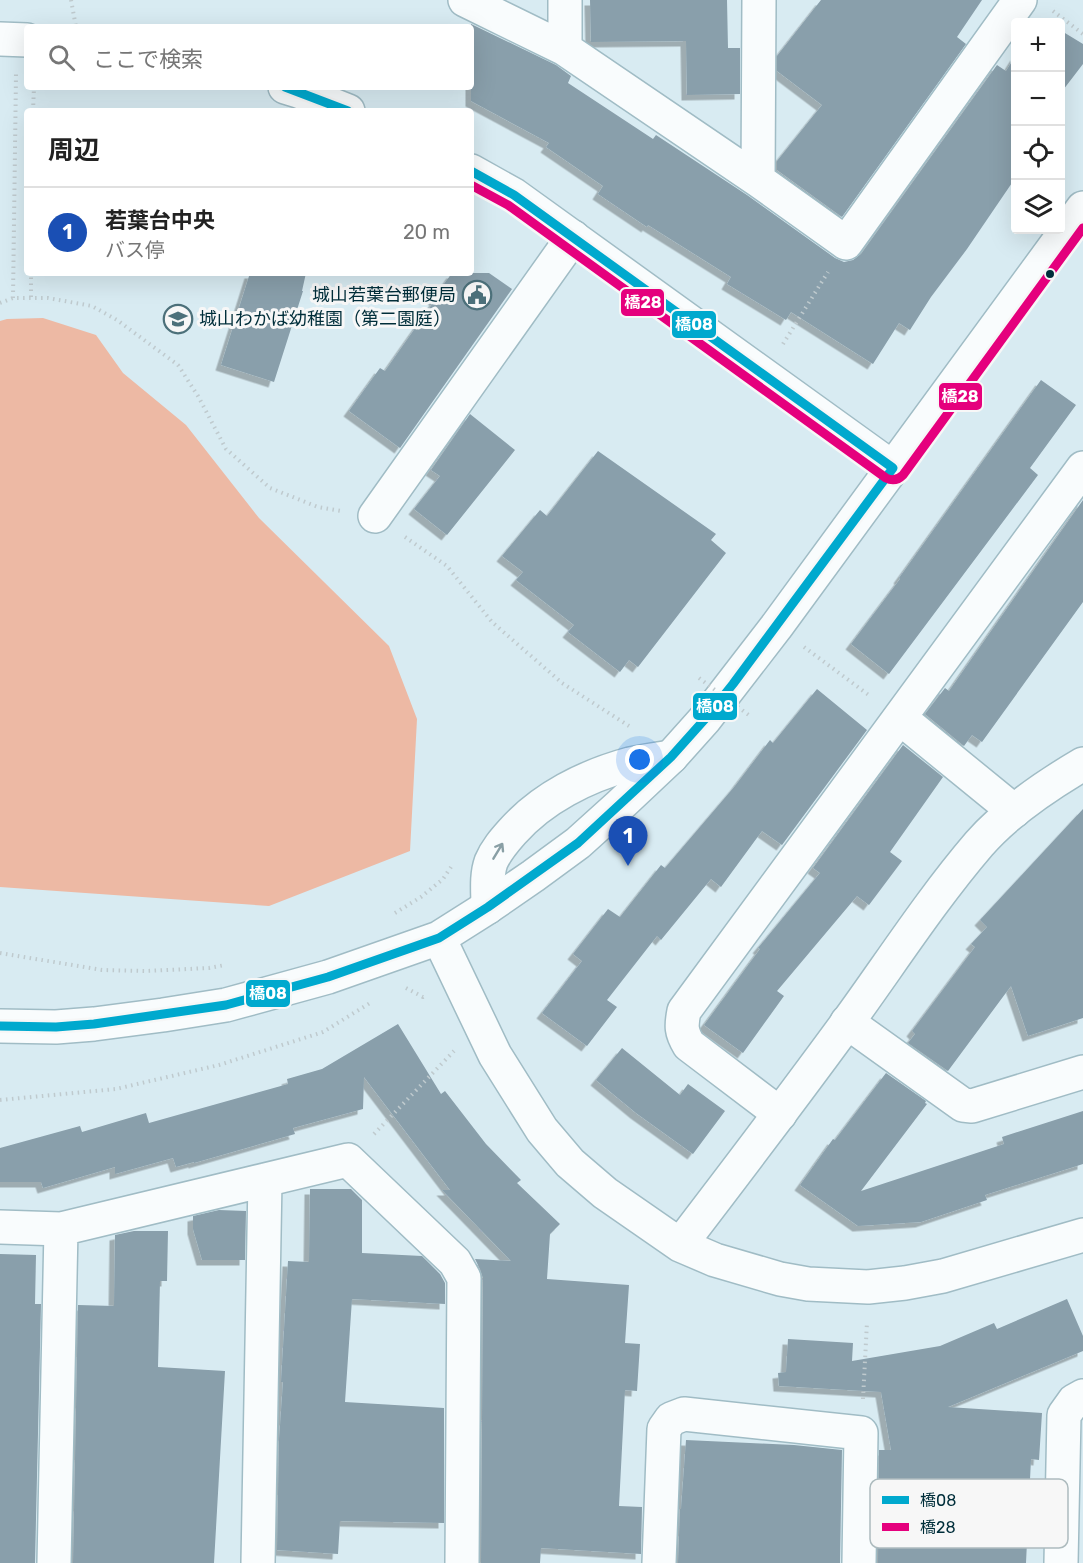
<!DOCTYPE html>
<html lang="ja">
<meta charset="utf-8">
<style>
body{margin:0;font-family:Rubik,"Noto Sans JP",sans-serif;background:#f6f6f6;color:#222}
.controls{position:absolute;right:18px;top:18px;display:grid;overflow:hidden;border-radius:6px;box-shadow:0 6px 24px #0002}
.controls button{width:54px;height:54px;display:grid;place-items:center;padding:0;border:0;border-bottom:2px solid #e0e0e0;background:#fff;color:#222;font:30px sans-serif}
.you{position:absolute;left:640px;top:760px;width:21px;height:21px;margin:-15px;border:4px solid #fff;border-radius:50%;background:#1a73e8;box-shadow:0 0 0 9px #1a73e833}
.badge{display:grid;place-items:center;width:39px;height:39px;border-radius:50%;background:#0b8043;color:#fff;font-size:20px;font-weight:700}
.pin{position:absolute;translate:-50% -50px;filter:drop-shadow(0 2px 3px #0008)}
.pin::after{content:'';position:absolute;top:32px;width:21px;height:18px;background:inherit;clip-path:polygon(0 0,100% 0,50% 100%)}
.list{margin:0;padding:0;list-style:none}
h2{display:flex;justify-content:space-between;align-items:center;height:78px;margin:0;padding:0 24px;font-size:26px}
h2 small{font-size:20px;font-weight:400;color:#767676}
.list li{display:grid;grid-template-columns:39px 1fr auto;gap:18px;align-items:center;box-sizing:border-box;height:90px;padding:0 24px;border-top:2px solid #e0e0e0}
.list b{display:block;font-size:22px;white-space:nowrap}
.list p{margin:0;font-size:20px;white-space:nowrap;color:#767676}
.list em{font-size:20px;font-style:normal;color:#767676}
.icon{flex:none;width:33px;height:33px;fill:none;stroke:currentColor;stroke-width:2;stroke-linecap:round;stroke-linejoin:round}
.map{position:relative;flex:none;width:1083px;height:1563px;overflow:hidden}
.search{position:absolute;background:#fff;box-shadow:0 6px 24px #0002;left:24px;top:24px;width:450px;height:66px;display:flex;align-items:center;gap:15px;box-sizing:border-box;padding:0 21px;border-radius:6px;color:#767676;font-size:22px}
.panel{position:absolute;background:#fff;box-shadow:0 6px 24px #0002;left:24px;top:108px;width:450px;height:168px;border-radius:6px}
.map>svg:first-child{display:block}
</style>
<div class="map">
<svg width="1083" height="1563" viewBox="0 0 1083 1563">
<defs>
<filter id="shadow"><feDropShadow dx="-5.5" dy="5.5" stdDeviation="0" flood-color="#0004"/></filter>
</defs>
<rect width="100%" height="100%" fill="#d8ebf2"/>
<path fill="#edb9a4" d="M43,318l53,17 27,38 63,52 73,93 130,128 28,73 -7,132 -141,55 -269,-19v-566l7,-2z"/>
<path fill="#899fab" filter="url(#shadow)" d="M590,0h137l1,48h12v46l-53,1 -1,-54 -95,1z
M821,0h161l-25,37 9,7 -124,173 -65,-47v-9l45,-56 -45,-34v-15z
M471,24l85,41 15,11 -3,7 85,56 3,-4 91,60 88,63 9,4 9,-2 8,-6 136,-189 9,6 10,-16v122l-49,72 -36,48 -21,33 -11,-7 -26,41 -82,-52 -5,8 -59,-36 4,-7 -83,-52 -1,2 -49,-33 5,-8 -57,-39 3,-4 -78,-42z
M1060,30l23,14v20l-23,30z
M250,273h56l-4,18h1l-29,91 -53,-17z
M452,273h37l23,16 -112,159 -51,-37 31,-43 5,3 50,-71 -2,-1z
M1041,380l35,25 -46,63 8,7 -149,199 -38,-30 49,-65 -1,-1z
M470,414l45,36 -68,85 -33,-26 26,-33 -9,-6z
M598,451l118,83 -5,6 15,13 -88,114 -9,-7 -9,12 -52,-40 6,-7 -58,-45 7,-8 -21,-16 38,-46 7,6z
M1083,500v102l-101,140 -10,-7 -8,11 -39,-32 20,-26 4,3z
M817,689l50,41 -85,115 -20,-14 -41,56 -10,-8 -50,61 -4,-4 -50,64 10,7 -30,39 -45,-33 40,-52 -9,-7 35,-45 12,8 41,-52 4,3 70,-82 35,-46 3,3z
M903,745l40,32 -53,75 12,9 -33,44 -12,-9 -80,95 7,5 -41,57 -39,-28 56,-76 -2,-1 62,-75 -7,-5z
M1083,809v209l-55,18 -17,-50 -63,85 -40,-28 7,-9 -3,-3 63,-84 -4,-3 16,-17 -7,-7z
M398,1024l43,70 4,-3 41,53 35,36 -4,3 43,41 -10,10 -3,45 82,6 -4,58 15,1 -3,47 -12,-1 -6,116 23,1 -1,47 -100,-6 -1,15h-59l2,-285 -3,-9 -5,-10 36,2 -69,-71h8l-86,-113 -1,32 -70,19 2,6 -101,29v-1l-18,5 -3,-9 -58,16v-7l-72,21 -2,-6h-41v-34l80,-22 2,6 64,-19 3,10 139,-39 -1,-5 35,-10z
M622,1048l58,47 8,-11 37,27 -32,43 -57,-41 -40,-33z
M886,1073l40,28 -1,2 2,1 -66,87 143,-47 -2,-7 81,-26v53l-98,31 2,5 -66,22 -63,4 -58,-41 33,-46 2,1z
M310,1189h41l11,11v53l60,3 18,18 5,9v21l-93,-5 -7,103 99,6v115l-104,-2 -2,33 -61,-4 2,-110 4,-58h-2l7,-121 21,1z
M219,1210l27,1 -1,49h-43l-9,-31v-13z
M134,1231h34l-1,50h-7l-2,86 67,4 -11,192h-141l5,-258 36,1 1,-71z
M0,1254l36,1 -1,49h6l-6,259h-35z
M1067,1299l16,37v15l-135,56 94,6 -3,47 -8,-1 -5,104h-148l1,-113h12l-10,-58 -102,-6 -1,-13 8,-1 2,-33 65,4 -1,18 88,-15 54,-23 3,6z
M686,1440l108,5 48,5 -2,113h-162l2,-54h1z"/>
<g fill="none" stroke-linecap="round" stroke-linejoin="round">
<g stroke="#a0bcc5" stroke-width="36">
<path id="minor" d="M465,0l100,49 193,131 88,63 174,-243
M565,0v49
M758,180l1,-180
M375,516l198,-279
M900,718l114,93
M488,907c0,-15 -2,-31 3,-45 5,-12 13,-21 21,-30 30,-34 74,-56 118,-68 13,-3 27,-5 41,-7
M847,1022l116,83 9,1 111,-34
M780,1114l-91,-69c-8,-13 -8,-19 -5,-34l399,-543
M0,1227l61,2 287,-69 107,102 9,16 -2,285
M54,1563l7,-334
M258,1563l7,-383
M659,1563l5,-134 7,-10 13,-5 177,19 -2,130
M1061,1563l3,-148 10,-14 9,-5"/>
</g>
<g stroke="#a0bcc5" stroke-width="36">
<path id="tertiary" d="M0,39l27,1
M285,87l13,4 50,20
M471,171l43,24 379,273
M439,938l56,117 47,75 28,33 35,30 75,52 35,15 65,19 28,5 60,3 37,-4 38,-7 140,-41
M0,1026l56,1 38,-3 69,-9 63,-10 102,-28 111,-39 49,-31 45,-31 45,-33 41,-37 52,-49 34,-38 71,-92 307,-419
M680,1245c56,-73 112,-147 167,-222 43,-59 84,-123 132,-179 26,-30 70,-60 104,-80"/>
</g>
<path stroke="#bfcace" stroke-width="4" stroke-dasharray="1.5 4.5" stroke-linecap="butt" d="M71,0l5,27
M1053,11l30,23
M33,111l1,-24
M31,297v-24
M13,298l3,-224
M0,303l13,-5h35l44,8 25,14 61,45 20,31 28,53 44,39 48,19 23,4
M783,344l45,-72
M405,537l42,29 45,56 70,61 67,43
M804,647l66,49
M395,913l26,-16 22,-18 8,-12
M0,953l102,17 44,1 63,-3 16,-3
M406,988l17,9 3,-2
M0,1100l116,-11 103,-24 104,-33 47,-29
M374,1134l80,-83
M863,1399l4,-77"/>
<use href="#minor" stroke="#f9fcfd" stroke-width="33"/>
<use href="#tertiary" stroke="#f9fcfd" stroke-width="33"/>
<path stroke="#bfcace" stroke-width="4" stroke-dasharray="1.5 4.5" stroke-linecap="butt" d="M699,678l51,38"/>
<g stroke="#f7f7f7" stroke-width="14">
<path id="bus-1" d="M285,87l63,24
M0,1026l56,1 38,-3 132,-19 102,-28 111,-39 49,-31 90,-64 93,-86 34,-38 28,-35 160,-216 -379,-273 -43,-24"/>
</g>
<g stroke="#f7f7f7" stroke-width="14">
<path id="bus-2" d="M471,185l37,20 378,273c6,3 12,2 17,-3l180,-247"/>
</g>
<use href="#bus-1" stroke="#00a9ce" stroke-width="9"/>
<use href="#bus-2" stroke="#e5007d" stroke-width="9"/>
</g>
<defs><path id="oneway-shaft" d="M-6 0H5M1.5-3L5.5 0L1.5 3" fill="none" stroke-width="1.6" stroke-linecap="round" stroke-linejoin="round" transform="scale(1.5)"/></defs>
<use stroke="#899fa5" href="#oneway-shaft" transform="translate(498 851) rotate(-59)"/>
<defs>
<g id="civic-ring" transform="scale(1.5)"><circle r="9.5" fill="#f7f7f7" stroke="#4c707a" stroke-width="1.5"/><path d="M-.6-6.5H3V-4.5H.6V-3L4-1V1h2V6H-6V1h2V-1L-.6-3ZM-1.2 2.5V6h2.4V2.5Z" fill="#4c707a"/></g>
<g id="school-ring" transform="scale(1.5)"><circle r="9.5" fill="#f7f7f7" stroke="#4c707a" stroke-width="1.5"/><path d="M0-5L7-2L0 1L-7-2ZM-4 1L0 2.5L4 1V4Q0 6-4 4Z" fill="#4c707a"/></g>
</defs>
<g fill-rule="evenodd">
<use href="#civic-ring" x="477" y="295"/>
<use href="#school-ring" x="178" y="319"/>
</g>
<circle fill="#002e3a" stroke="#f7f7f7" stroke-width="2" cx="1050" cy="274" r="5"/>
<g text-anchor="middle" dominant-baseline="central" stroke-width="6" stroke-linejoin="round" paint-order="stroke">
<g font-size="18" fill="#002e3a" stroke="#f7f7f7" text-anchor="end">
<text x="456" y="295">城山若葉台郵便局</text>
<text x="199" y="319" text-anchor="start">城山わかば幼稚園（第二園庭）</text>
</g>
</g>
<rect x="870" y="1479" width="198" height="69" rx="9" fill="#f7f7f7" stroke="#adbbbe" stroke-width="1.5"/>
<rect x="882" y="1496" width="27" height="8" fill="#00a9ce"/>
<rect x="882" y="1523" width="27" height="8" fill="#e5007d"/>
<g font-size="16" fill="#002e3a">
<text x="920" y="1506">橋08</text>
<text x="920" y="1533">橋28</text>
</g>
<g stroke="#f7f7f7" stroke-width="2">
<rect x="620" y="288" width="45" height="29" rx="6" fill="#e5007d"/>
<rect x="671" y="310" width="46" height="29" rx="6" fill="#00a9ce"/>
<rect x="938" y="382" width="45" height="29" rx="6" fill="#e5007d"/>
<rect x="692" y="692" width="46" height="29" rx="6" fill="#00a9ce"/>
<rect x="245" y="979" width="46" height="29" rx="6" fill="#00a9ce"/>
</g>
<g font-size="16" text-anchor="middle" font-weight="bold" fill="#fff">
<text x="643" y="308">橋28</text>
<text x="694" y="330">橋08</text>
<text x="960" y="402">橋28</text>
<text x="715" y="712">橋08</text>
<text x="268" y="999">橋08</text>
</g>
</svg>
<div class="controls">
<button>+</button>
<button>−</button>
<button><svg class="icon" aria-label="locate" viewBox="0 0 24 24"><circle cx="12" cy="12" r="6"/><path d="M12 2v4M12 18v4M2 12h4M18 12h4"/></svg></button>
<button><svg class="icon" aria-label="layers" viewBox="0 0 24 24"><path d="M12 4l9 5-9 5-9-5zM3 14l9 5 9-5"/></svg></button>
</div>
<div class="you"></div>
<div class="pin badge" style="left:628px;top:866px;background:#1a4fb4">1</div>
<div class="search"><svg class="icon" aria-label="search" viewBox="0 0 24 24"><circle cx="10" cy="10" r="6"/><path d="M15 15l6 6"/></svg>ここで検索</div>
<section class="panel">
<h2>周辺<small></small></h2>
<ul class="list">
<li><span class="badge" style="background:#1a4fb4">1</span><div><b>若葉台中央</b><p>バス停</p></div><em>20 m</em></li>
</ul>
</section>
</div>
